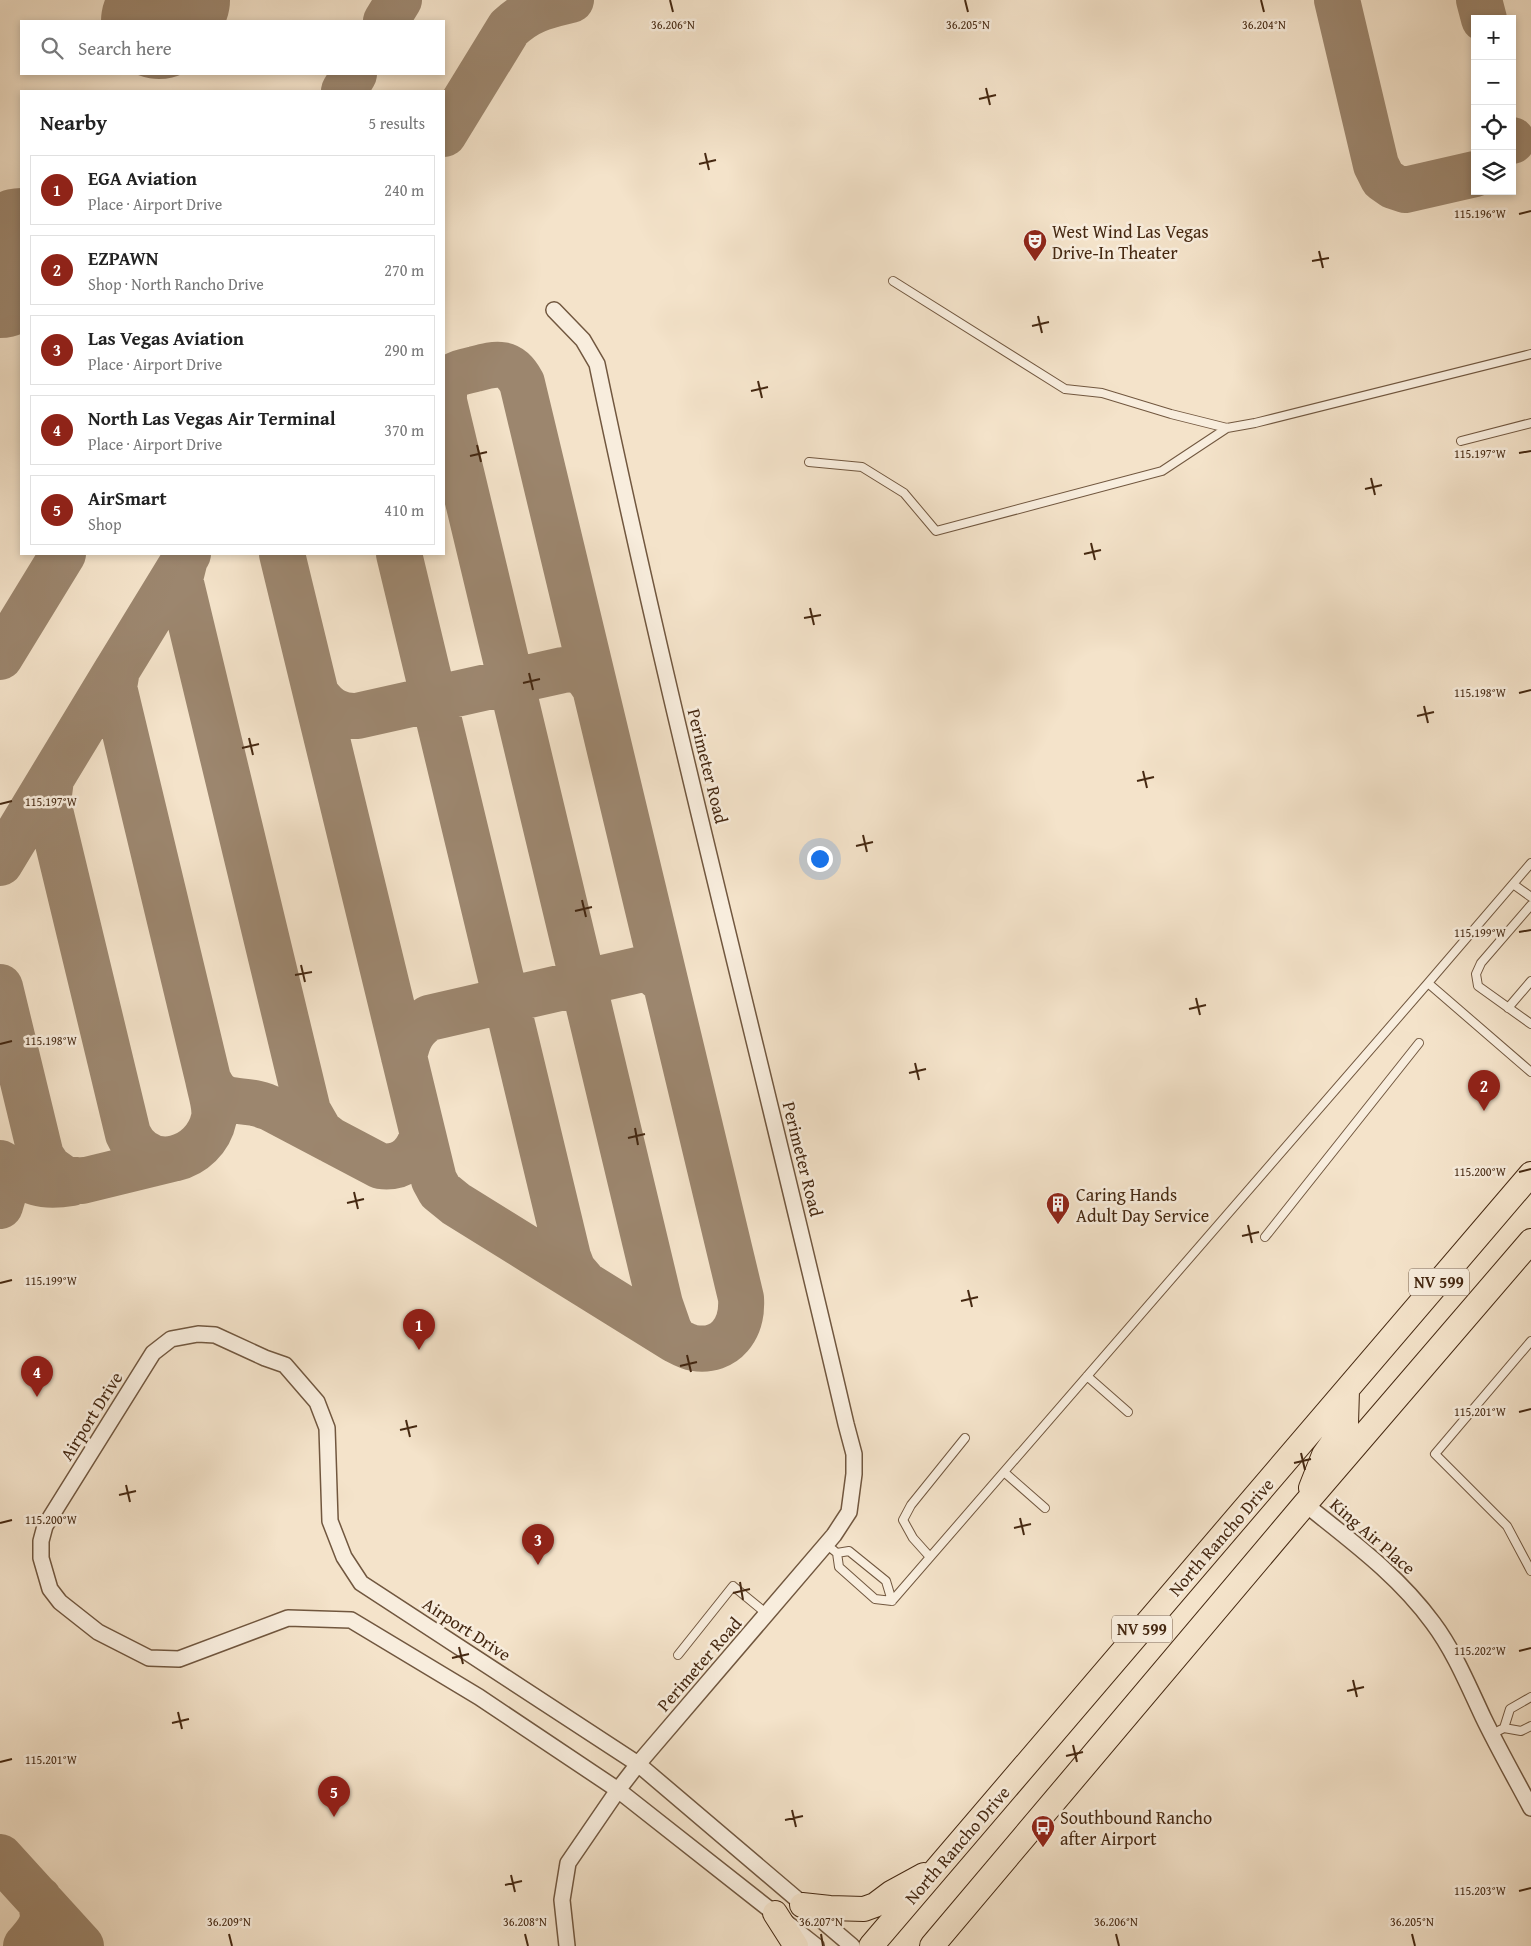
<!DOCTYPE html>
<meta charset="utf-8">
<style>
body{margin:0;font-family:"Gentium Book Plus",serif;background:#f2f2f2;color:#222}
.controls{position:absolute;right:15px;top:15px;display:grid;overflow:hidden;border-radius:0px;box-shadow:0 2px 8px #0003}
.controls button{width:45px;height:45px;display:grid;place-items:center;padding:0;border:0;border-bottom:1px solid #e0e0e0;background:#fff;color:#222;font:25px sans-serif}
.you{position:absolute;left:819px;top:858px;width:18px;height:18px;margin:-12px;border:4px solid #fff;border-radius:50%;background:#1a73e8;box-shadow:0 0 0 8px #1a73e833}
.badge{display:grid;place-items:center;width:32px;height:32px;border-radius:50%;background:#8f2418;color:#fff;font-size:16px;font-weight:700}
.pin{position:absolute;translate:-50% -41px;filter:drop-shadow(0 1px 2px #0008)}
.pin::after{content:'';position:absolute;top:26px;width:18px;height:15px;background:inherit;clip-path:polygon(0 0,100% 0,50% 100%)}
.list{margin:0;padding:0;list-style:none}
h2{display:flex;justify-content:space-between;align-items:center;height:65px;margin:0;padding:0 20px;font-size:21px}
h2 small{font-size:16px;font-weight:400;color:#767676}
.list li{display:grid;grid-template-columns:32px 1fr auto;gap:15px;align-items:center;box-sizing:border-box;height:70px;margin:0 10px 10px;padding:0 10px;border:1px solid #e0e0e0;border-radius:0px}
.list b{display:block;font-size:19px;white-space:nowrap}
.list p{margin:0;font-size:16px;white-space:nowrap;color:#767676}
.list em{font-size:16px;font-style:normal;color:#767676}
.icon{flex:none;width:28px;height:28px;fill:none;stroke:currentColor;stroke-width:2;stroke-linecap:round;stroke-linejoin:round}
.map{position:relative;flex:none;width:1531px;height:1946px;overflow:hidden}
.search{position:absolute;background:#fff;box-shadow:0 2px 8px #0003;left:20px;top:20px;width:425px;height:55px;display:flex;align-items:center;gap:12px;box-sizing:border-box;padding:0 18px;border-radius:0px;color:#767676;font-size:19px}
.panel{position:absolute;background:#fff;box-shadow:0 2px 8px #0003;left:20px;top:90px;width:425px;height:465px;border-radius:0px}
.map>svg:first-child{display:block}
</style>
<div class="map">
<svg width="1531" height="1946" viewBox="0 0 1531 1946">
<rect width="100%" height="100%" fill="#f4e3ca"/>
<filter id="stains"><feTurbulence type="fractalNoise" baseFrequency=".004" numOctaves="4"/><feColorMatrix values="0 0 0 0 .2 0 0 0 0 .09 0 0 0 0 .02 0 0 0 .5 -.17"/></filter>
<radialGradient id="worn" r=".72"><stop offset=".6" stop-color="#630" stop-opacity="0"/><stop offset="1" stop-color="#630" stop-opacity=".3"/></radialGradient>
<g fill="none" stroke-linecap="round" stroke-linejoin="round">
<path stroke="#9c866e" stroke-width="46" d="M1337,0l39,165 7,14 10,7 12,4 70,-16
M1479,0l5,19
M386,21l13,-21
M344,91l10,-17
M444,134l65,-106c20,-19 37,-22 62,-28
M1512,140v1
M0,249l21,-10
M0,307l21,-8
M188,554l-71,116 -3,17 94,392c11,25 25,20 46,24 6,1 11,3 16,5l110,58c22,3 37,-10 42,-30
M282,554l152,626 6,11 16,13 219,136c6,3 12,7 19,8 32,5 49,-20 47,-50l-219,-915c-12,-23 -25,-20 -47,-14 -21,5 -32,7 -31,32l216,903 9,26 6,10
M399,554l169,703 5,13 12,14
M185,559l-5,20 128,532 12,21 9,7
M0,657l63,-103
M317,695c10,14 22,22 40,21l206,-46c16,-2 22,3 30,15
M51,779l-3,23 80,332c20,43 77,27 86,-16 2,-12 -4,-28 -6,-39
M0,863l117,-193
M0,987l41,169 8,12 14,10 19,3 90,-22
M404,1057c4,-19 9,-29 25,-39l209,-48c13,-1 17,3 27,13
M0,1163c28,17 37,26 71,20
M0,1172l3,24 -3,10
M0,1857l81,89
M26,1946c14,-16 22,-25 13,-47"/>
<path stroke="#9c866e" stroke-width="116" d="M159,21l13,-21
M0,280l21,-34"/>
<g stroke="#71573f" stroke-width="10">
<path id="service" d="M893,281l172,108 37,4 69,21 56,14 28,-5 276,-69
M1461,441l70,-18
M809,462l53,5 42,26 32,38 226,-60 65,-43
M1531,863l-103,120 103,89
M1513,884l18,13
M1531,905l-50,58 -5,11 2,12 53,38
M1508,1008l23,-27
M1265,1237l154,-194
M1531,1341l-96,113 72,72 24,45
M1087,1376l41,36
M1004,1472l41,36
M827,1545l10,8 2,14 36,32 17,2
M837,1553l12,-2 37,30 6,20
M930,1557l-17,-19 -10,-18 8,-15 54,-67
M892,1601l536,-618
M678,1655l55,-69 34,28
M1504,1728l6,-19 21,-12
M1492,1734l12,-6 17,3 10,-5"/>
</g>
<g stroke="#71573f" stroke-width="18">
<path id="minor" d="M554,310l29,30 14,24c74,355 167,706 249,1060l8,30v20l-5,38 -15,23 -196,229 -20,26 -50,73 -6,37 5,46
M1305,1504c46,37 93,71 128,119 21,28 35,62 50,94 15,31 32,61 48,91
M816,1946l-198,-156 -139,-93 -128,-77 -63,-2 -109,41 -30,-1 -51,-26 -38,-30 -10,-13 -9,-31v-17l4,-15 108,-173 18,-14 27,-5 17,1 50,23 20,7 32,37 10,26 3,93 14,36 17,26 277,181 214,182"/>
</g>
<g stroke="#452811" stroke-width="26">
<path id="primary" d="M1311,1488l13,-33 22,-31 1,-34
M802,1905l28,3 34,1 11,-4 16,-12 33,-18
M775,1913l21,33
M871,1946l660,-772
M932,1946l373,-442 226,-263"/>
</g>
<use href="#service" stroke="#f8eddd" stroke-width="8"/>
<use href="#minor" stroke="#f8eddd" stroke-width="15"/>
<use href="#primary" stroke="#f4e3ca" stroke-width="24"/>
</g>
<path fill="none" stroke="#452811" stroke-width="2" d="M670,0l3,12M965,0l3,12M1261,0l3,12M986,88l4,17M979,99l17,-4M705,153l4,17M699,164l17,-4M1519,214l12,-3M1319,251l4,17M1312,261l17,-3M1038,316l4,17M1032,326l17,-4M758,381l4,17M751,391l17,-4M477,445l4,17M1519,453l12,-2M470,456l17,-4M1371,478l4,17M1365,489l17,-4M1091,543l4,17M1084,554l17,-4M810,608l4,17M804,618l17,-3M529,673l4,17M523,683l17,-4M1519,693l12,-3M1424,706l4,17M1417,716l17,-4M249,738l4,17M242,748l17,-4M1143,771l4,17M1137,781l17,-4M0,804l12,-3M863,835l4,17M856,846l17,-4M582,900l4,17M575,911l17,-4M1519,932l12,-2M301,965l4,17M295,975l17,-3M1196,998l4,17M1189,1009l17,-4M0,1044l12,-3M915,1063l4,17M909,1073l17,-4M635,1128l3,17M628,1138l17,-4M1519,1172l12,-3M354,1192l4,17M347,1203l17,-4M1248,1225l4,18M1242,1236l17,-4M0,1283l12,-3M968,1290l4,17M961,1301l17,-4M687,1355l4,17M680,1366l17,-4M1519,1412l12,-3M406,1420l4,17M400,1430l17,-4M1301,1453l4,17M1294,1463l17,-4M126,1485l4,17M119,1495l17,-4M1020,1518l4,17M0,1523l12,-3M1014,1528l17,-4M740,1582l3,18M733,1593l17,-4M459,1647l4,17M1519,1651l12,-3M452,1658l17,-4M1353,1680l4,17M1347,1691l17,-4M178,1712l4,17M172,1723l17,-4M1073,1745l4,17M1066,1756l17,-4M0,1762l12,-3M792,1810l4,17M785,1820l18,-4M511,1875l4,17M505,1885l17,-4M1519,1891l12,-3M229,1934l3,12M525,1934l3,12M821,1934l2,12M1116,1934l3,12M1412,1934l3,12"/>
<defs>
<g id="theatre-pin" transform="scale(1.25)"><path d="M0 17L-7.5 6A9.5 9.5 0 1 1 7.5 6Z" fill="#8f2418" stroke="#f8eddd"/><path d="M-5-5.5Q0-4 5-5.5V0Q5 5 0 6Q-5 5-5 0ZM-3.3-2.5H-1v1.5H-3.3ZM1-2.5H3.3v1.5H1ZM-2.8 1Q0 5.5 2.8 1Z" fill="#fff"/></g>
<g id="building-pin" transform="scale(1.25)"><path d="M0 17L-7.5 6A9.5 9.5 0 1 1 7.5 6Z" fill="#8f2418" stroke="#f8eddd"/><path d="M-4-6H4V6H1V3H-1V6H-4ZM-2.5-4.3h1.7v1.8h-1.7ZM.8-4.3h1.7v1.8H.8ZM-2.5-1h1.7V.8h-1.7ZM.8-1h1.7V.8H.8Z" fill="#fff"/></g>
<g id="bus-pin" transform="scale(1.25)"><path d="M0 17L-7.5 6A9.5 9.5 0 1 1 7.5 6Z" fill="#8f2418" stroke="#f8eddd"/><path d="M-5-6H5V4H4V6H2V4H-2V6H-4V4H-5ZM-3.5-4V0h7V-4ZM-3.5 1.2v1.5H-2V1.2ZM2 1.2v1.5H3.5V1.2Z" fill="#fff"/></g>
</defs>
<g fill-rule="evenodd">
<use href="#theatre-pin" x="1035" y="241"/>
<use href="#building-pin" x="1058" y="1204"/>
<use href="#bus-pin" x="1043" y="1827"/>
</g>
<g text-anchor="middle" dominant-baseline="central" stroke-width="5" stroke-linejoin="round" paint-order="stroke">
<g fill="#f8eddd" stroke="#7b634e" stroke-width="1">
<rect x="1409" y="1268.5" width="60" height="27" rx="4"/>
<rect x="1112" y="1615.5" width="60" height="27" rx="4"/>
</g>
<g font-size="16" font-weight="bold" fill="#452811">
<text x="1439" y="1282">NV 599</text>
<text x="1142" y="1629">NV 599</text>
</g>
<g font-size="18" fill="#452811" stroke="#f8eddd" text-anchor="start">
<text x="1052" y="231">West Wind Las Vegas<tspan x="1052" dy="21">Drive-In Theater</tspan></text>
<text x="1076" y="1194">Caring Hands<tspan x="1076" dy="21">Adult Day Service</tspan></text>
<text x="1060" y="1817">Southbound Rancho<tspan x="1060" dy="21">after Airport</tspan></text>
</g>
<g font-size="18" fill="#452811" stroke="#f8eddd">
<text transform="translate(708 766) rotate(76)">Perimeter Road</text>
<text transform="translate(803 1159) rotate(76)">Perimeter Road</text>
<text transform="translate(91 1416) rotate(-58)">Airport Drive</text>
<text transform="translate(1373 1536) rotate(41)">King Air Place</text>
<text transform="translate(1221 1537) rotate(-49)">North Rancho Drive</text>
<text transform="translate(467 1629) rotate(33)">Airport Drive</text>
<text transform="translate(699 1664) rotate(-49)">Perimeter Road</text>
<text transform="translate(957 1845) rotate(-49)">North Rancho Drive</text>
</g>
</g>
<g font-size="12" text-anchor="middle" fill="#452811" stroke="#f8eddd" stroke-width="5" stroke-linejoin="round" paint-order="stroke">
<text x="673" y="29">36.206°N</text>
<text x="968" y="29">36.205°N</text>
<text x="1264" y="29">36.204°N</text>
<text x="1480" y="218">115.196°W</text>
<text x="1480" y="458">115.197°W</text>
<text x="1480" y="697">115.198°W</text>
<text x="51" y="806">115.197°W</text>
<text x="1480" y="937">115.199°W</text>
<text x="51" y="1045">115.198°W</text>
<text x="1480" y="1176">115.200°W</text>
<text x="51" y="1285">115.199°W</text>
<text x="1480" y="1416">115.201°W</text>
<text x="51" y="1524">115.200°W</text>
<text x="1480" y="1655">115.202°W</text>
<text x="51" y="1764">115.201°W</text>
<text x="1480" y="1895">115.203°W</text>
<text x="229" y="1926">36.209°N</text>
<text x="525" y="1926">36.208°N</text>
<text x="821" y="1926">36.207°N</text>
<text x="1116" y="1926">36.206°N</text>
<text x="1412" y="1926">36.205°N</text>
</g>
<rect width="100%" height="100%" filter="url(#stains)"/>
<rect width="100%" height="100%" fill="url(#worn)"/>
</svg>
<div class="controls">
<button>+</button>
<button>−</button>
<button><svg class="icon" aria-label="locate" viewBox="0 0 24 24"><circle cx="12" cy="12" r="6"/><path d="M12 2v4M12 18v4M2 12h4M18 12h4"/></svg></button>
<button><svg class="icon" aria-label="layers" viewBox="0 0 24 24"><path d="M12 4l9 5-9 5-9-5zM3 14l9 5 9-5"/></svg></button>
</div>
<div class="you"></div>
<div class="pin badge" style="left:419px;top:1350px">1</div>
<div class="pin badge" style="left:1484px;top:1111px">2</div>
<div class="pin badge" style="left:538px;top:1565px">3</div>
<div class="pin badge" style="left:37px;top:1397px">4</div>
<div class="pin badge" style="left:334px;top:1817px">5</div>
<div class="search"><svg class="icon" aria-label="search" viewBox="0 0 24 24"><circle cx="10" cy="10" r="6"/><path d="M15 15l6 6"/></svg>Search here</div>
<section class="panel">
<h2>Nearby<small>5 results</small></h2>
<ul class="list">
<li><span class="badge">1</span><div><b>EGA Aviation</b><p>Place · Airport Drive</p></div><em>240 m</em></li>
<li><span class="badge">2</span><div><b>EZPAWN</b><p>Shop · North Rancho Drive</p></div><em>270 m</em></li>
<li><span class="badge">3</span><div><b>Las Vegas Aviation</b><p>Place · Airport Drive</p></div><em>290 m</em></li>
<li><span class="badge">4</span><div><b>North Las Vegas Air Terminal</b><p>Place · Airport Drive</p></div><em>370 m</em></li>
<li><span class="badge">5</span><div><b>AirSmart</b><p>Shop</p></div><em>410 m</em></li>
</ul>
</section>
</div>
